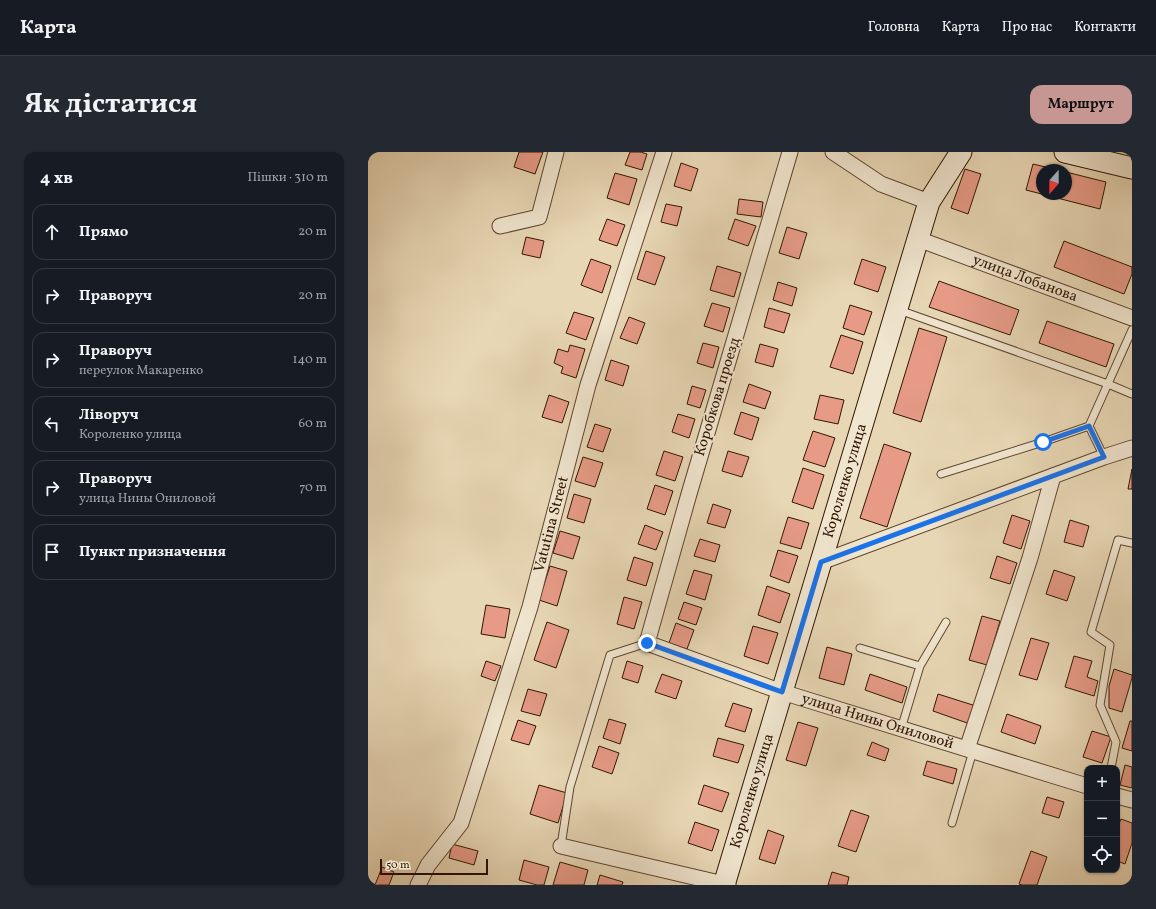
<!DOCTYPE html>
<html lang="uk">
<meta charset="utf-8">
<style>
body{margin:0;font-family:Vollkorn,serif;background:#242831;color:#f1f3f6}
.controls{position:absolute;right:12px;bottom:12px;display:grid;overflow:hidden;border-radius:8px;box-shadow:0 1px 3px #0004}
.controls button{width:36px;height:36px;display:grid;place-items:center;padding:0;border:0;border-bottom:1px solid #363941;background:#171b24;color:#f1f3f6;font:20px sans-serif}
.compass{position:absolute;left:668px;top:12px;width:36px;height:36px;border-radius:50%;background:#171b24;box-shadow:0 1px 3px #0004;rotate:201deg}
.scale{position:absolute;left:12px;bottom:10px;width:108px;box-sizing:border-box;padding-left:4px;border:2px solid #311600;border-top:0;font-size:11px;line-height:14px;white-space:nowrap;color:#311600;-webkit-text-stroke:3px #f0e5cf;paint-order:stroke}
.stop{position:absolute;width:12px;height:12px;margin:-9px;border:3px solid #1a73e8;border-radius:50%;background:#fff}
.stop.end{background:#1a73e8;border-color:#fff;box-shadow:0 1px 4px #0008}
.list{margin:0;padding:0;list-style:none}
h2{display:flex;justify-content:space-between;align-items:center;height:52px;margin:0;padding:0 16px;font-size:17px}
h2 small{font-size:13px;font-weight:400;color:#9ea1a6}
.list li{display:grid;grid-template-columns:26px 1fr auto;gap:12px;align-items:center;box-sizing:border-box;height:56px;margin:0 8px 8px;padding:0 8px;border:1px solid #363941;border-radius:12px}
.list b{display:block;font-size:15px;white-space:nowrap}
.list p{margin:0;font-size:13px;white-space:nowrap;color:#9ea1a6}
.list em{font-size:13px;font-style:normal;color:#9ea1a6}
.icon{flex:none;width:22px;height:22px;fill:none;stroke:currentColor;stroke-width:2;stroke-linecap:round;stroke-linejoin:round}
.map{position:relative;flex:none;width:764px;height:733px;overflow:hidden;border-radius:12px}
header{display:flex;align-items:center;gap:24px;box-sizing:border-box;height:56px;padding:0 20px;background:#171b24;border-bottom:1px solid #363941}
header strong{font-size:19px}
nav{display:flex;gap:22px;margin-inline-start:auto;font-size:14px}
.intro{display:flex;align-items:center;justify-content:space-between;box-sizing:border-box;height:96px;padding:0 24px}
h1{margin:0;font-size:28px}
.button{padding:10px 18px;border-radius:12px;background:#c59692;color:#111;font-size:14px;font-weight:700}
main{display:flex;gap:24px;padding:0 24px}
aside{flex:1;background:#171b24;border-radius:12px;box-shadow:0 1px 3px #0004}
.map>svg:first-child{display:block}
</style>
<header>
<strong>Карта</strong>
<nav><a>Головна</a><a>Карта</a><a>Про нас</a><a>Контакти</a></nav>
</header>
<div class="intro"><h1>Як дістатися</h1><a class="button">Маршрут</a></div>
<main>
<aside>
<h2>4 хв<small>Пішки · 310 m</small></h2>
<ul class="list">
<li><svg class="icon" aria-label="ahead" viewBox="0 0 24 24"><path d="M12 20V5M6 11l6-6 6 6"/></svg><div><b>Прямо</b></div><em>20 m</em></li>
<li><svg class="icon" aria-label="right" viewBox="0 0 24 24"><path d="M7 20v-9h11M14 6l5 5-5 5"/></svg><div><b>Праворуч</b></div><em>20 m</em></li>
<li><svg class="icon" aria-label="right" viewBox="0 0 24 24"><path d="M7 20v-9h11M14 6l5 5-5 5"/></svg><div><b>Праворуч</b><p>переулок Макаренко</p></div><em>140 m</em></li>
<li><svg class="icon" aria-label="left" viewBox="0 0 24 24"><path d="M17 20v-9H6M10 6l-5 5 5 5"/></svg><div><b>Ліворуч</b><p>Короленко улица</p></div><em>60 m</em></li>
<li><svg class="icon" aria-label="right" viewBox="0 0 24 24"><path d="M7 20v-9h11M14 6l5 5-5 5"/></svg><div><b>Праворуч</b><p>улица Нины Ониловой</p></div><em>70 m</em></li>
<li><svg class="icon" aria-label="arrive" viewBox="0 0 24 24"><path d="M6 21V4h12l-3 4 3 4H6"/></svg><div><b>Пункт призначення</b></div></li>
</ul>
</aside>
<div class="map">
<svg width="764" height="733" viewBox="0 0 764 733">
<rect width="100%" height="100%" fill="#e8d7b5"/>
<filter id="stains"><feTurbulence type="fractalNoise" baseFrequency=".005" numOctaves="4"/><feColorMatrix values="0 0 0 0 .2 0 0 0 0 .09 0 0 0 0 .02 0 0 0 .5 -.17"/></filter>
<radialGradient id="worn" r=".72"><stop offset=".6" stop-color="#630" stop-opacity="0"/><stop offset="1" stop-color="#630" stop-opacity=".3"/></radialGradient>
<path fill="#e79b87" stroke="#311600" d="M151,0h24l-8,22 -21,-7z
M262,0h11l6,2 -5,16 -17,-5z
M313,11l17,6 -7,22 -17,-5z
M665,12l25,6h-16v24h24v-22l40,10 -6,27 -74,-19z
M597,17l16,5 -13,40 -17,-6z
M247,21l22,6 -8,26 -22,-7z
M371,47l24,3 -2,15 -24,-3z
M298,52l16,3 -5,19 -16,-4z
M239,67l18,6 -8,21 -18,-6z
M367,67l21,7 -8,20 -20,-7z
M419,75l20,6 -8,26 -20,-6z
M158,85l18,4 -4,17 -18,-4z
M696,89l68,26v7l-8,20 -70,-27z
M278,99l19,6 -10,28 -18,-6z
M223,107l20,7 -9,27 -21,-8z
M494,107l24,8 -8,25 -24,-8z
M349,114l24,7 -7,24 -24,-7z
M571,129l80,29 -9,25 -81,-28z
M410,130l19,6 -5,18 -19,-6z
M344,151l18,5 -7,24 -19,-6z
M482,153l22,7 -8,23 -21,-7z
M401,156l21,6 -6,19 -20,-6z
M206,160l20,6 -8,22 -20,-7z
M261,165l16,6 -8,21 -17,-6z
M679,169l67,23 -8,23 -67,-24z
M551,176l28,9 -26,85 -28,-9z
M473,183l22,7 -10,32 -23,-7z
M335,191l16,4 -6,21 -16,-5z
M392,192l18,5 -5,18 -18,-5z
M202,193l15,4 -9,29 -15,-5 2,-6 -9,-4 4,-14 10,3z
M243,208l18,6 -6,20 -18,-6z
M381,232l22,8 -6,17 -22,-7z
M324,234l14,4 -6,18 -13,-4z
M181,243l20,7 -7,21 -20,-6z
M452,243l24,5 -6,24 -24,-5z
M373,260l18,6 -7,22 -18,-6z
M310,262l17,5 -6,19 -17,-6z
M227,272l16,5 -8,23 -16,-5z
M445,279l22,7 -10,29 -22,-7z
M516,292l27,9 -24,74 -27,-9z
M296,299l19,6 -8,24 -19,-6z
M360,299l21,6 -7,20 -20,-6z
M215,305l20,6 -8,24 -20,-6z
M435,316l21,7 -11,34 -21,-7z
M764,317v20h-4z
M287,333l18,6 -8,24 -18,-6z
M206,342l17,5 -7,24 -17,-5z
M345,352l18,6 -6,18 -18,-5z
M644,363l18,6 -9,28 -18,-6z
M420,365l21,6 -8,26 -21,-6z
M702,368l19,6 -6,21 -19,-5z
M277,373l18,7 -7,18 -18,-6z
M192,379l20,6 -7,22 -20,-6z
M332,387l20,6 -5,17 -21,-6z
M410,398l20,6 -9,27 -19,-7z
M629,404l20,7 -7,21 -20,-6z
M266,405l19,6 -7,23 -19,-6z
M182,414l17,5 -10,35 -18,-6z
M326,418l18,5 -7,25 -19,-6z
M686,418l21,7 -8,24 -21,-7z
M399,434l23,8 -10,29 -22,-8z
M256,445l18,5 -8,27 -17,-5z
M316,450l18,6 -6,17 -18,-6z
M118,453l24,4 -5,29 -24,-4z
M614,464l18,5 -13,44 -18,-5z
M179,470l22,8 -13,38 -22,-8z
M308,471l18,7 -7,19 -18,-6z
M385,474l25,7 -10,31 -24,-8z
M663,486l18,5 -12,37 -18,-5z
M459,495l25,7 -8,31 -25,-7z
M706,504l18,5 -5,16 11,4 -4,15 -29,-9z
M118,509l15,5 -6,15 -14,-5z
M259,509l16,5 -5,17 -16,-5z
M746,517l18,6v3l-10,34 -13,-4v-22z
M294,522l20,7 -6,18 -21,-7z
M502,522l37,13 -5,16 -37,-13z
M160,537l19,5 -7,22 -19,-5z
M570,542l38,12 -6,18 -37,-13z
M365,551l19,6 -7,23 -20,-6z
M639,562l34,12 -6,18 -34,-12z
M241,567l17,5 -6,20 -17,-6z
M150,568l18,6 -7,19 -18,-5z
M762,569h2v30l-10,-3z
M430,570l20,6 -12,38 -20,-6z
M724,579l19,6 -9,26 -19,-6z
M350,586l26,7 -6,18 -25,-7z
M504,590l17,7 -4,12 -18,-6z
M231,594l20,7 -7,21 -20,-7z
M559,609l30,8 -4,15 -30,-9z
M757,613l7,2v21l-12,-3z
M171,633l28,8 -9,30 -28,-9z
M336,633l25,8 -7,19 -24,-8z
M679,645l17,5 -5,16 -17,-5z
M483,658l18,6 -13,36 -18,-6z
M753,667l11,4v20l-7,21 -8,-3v-32z
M327,670l24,8 -7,21 -24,-8z
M400,678l16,6 -9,28 -16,-5z
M84,692l26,7 -4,14 -25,-7z
M663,699l16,6 -10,28h-15l-3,-1z
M156,708l25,7 -5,18h-7l-18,-5z
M192,710l28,8 -4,15h-31z
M14,715l12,5 -5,13h-14z
M464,720l17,5 -2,8h-19z
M232,723l23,7 -1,3h-25z"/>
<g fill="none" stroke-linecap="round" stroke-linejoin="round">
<g stroke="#5f462d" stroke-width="9">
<path id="lane" d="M531,158l209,74 24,10
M736,305l-15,-31 43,-96
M573,322l102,-32 46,-16
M492,496l60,18
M533,577l19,-63 26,-44
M743,616l5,-26 -16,-37 10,-60 -19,-13 27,-92 14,3
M584,671l21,-72
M193,694l9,-59 40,-132 37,-12"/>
</g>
<g stroke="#5f462d" stroke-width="17">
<g id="street">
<path id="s1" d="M422,0l-101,342 -42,149 135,49 305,94"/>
<path d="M465,0l48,32 48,18"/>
<path d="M132,74l39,-9 17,-65"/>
<path id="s2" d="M550,87l214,79"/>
<path d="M453,410l283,-105 28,-9"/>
<path d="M599,597l63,-191 23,-82"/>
<path d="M749,644l15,4"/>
<path d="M193,694l167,39"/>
<path id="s3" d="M50,733l10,-20 33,-42 69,-216 58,-222 76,-233"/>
</g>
</g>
<g stroke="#311600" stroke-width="23">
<g id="secondary">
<path d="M697,0l67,16"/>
<path id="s4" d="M356,733l205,-683 32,-50"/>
</g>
</g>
<use href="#lane" stroke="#f0e5cf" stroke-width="7"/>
<use href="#street" stroke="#f0e5cf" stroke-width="15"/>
<use href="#secondary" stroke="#f0e5cf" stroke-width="21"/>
</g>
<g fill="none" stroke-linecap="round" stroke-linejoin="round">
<path stroke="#1a73e8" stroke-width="5" d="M279,491l135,49 39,-130 283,-105 -15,-31 -46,16"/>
</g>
<g text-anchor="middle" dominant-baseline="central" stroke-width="3.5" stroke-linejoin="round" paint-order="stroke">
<g font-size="15" fill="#311600" stroke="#f0e5cf">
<text stroke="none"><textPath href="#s2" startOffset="114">улица Лобанова</textPath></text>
<text transform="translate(350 245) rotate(-73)">Коробкова проезд</text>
<text stroke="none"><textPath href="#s4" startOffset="422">Короленко улица</textPath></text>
<text stroke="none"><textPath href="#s3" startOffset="388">Vatutina Street</textPath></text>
<text stroke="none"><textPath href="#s1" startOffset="755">улица Нины Ониловой</textPath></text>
<text stroke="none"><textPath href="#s4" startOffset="98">Короленко улица</textPath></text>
</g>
</g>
<rect width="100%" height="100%" filter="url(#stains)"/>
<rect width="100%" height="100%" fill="url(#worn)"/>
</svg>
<div class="controls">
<button>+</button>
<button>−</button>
<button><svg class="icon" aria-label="locate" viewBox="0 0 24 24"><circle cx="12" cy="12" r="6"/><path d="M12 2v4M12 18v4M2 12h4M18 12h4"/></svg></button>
</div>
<svg class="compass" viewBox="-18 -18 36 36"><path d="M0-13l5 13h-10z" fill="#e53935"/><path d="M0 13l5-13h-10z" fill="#9ea1a6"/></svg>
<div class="scale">50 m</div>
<div class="stop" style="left:675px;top:290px"></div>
<div class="stop end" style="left:279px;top:491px"></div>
</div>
</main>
